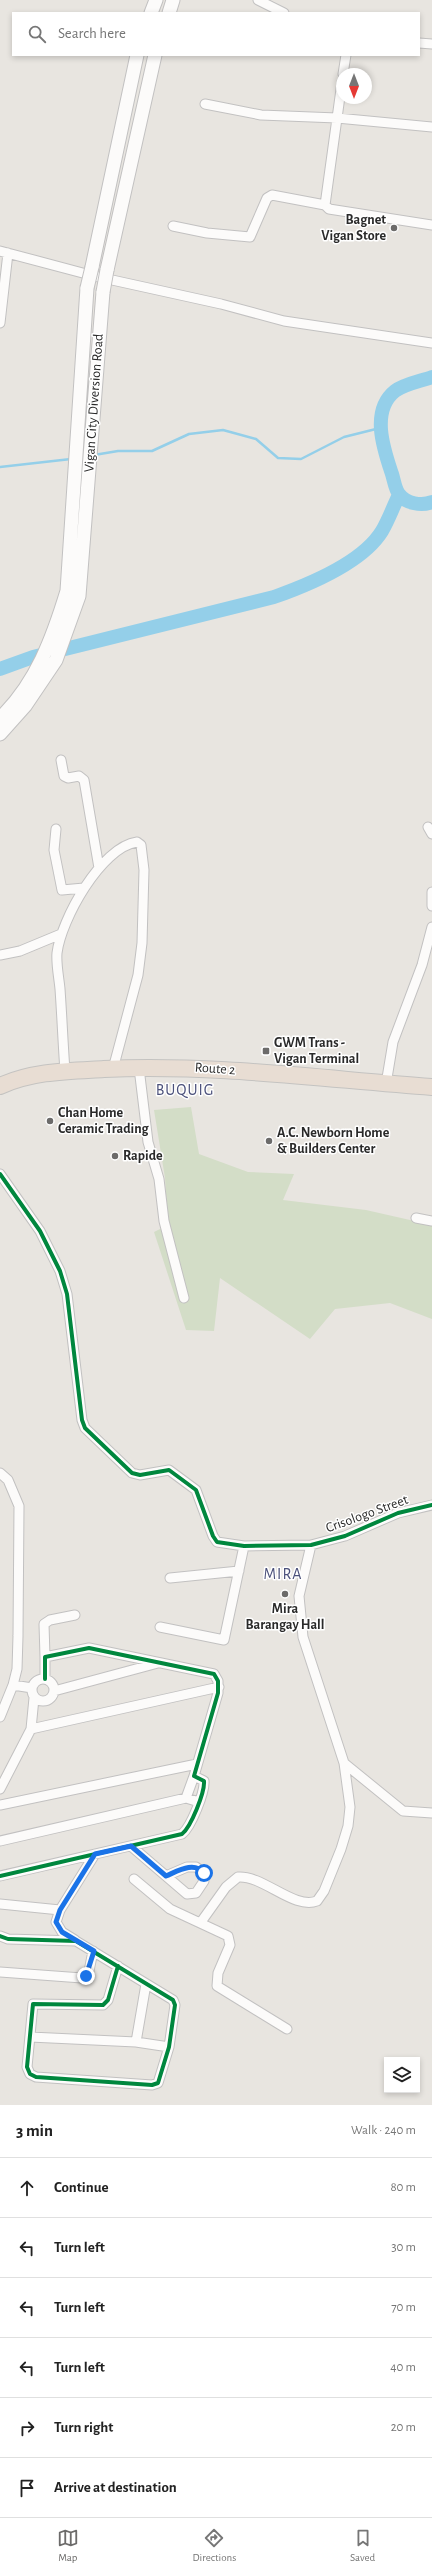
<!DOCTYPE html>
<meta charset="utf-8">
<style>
body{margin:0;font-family:"Alegreya Sans",sans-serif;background:#f2f2f2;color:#222}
.controls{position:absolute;right:12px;bottom:12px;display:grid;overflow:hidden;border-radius:0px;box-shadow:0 2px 6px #0003}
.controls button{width:36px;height:36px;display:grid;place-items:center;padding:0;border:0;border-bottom:1px solid #e0e0e0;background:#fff;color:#222;font:20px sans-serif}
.compass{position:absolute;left:336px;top:68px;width:36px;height:36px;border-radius:50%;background:#fff;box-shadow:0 2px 6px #0003;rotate:180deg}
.stop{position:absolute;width:12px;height:12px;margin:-9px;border:3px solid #1a73e8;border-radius:50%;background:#fff}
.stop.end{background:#1a73e8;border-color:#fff;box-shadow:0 1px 4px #0008}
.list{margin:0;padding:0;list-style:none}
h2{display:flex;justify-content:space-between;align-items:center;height:52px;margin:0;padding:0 16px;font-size:17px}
h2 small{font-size:13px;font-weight:400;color:#767676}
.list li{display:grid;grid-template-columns:26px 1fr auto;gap:12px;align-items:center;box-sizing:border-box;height:60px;padding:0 16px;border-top:1px solid #e0e0e0}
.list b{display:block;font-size:15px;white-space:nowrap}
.list em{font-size:13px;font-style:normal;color:#767676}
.icon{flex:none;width:22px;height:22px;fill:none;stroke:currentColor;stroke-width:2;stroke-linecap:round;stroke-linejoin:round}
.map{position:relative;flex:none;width:432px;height:2105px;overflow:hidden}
.search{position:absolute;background:#fff;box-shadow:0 2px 6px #0003;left:12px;right:12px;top:12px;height:44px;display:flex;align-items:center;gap:10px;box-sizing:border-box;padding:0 14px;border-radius:0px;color:#767676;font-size:15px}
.sheet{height:412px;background:#fff}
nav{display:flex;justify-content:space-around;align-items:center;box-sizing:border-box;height:56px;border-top:1px solid #e0e0e0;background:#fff;font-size:11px;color:#767676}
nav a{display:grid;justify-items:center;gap:2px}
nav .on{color:#6c6b6a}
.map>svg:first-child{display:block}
</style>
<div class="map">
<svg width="432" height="2105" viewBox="0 0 432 2105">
<rect width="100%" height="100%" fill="#e8e5e0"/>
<path fill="#d3ddc7" d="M191,1107l8,47 49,18 46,2 -11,26 83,10 66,15v94l-42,-16 -55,6 -25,30 -90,-61 -6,53 -28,-1 -32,-98 14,-7 -3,-47 -11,-68z"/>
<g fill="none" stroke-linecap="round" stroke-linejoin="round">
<path stroke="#94cfe9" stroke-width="2.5" d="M94,455l24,-4h34l37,-17 34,-4 33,9 22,19 23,1 43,-22 36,-9
M0,467l71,-8"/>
<path stroke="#94cfe9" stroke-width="14" d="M432,377c-11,4 -28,7 -37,14 -25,20 -11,59 -3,83 2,6 3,15 7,20 7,10 23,12 33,8
M0,669l33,-12 241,-60c34,-12 89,-35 108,-66 7,-12 11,-24 17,-36"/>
<g stroke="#c2c1c1" stroke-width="11">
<path id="street" d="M258,0l26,13
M419,43l13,1
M343,74l3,-19
M205,104l56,11 76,3 95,9
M325,205l17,-123
M173,226l34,7 43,4 17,-39 5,-3 53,10 4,4 103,16
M0,251l94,25 127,28 63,17 148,22
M0,323l8,-70
M61,760l3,16 4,2 11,-2 5,4 15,88
M428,827l4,7
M56,829l-2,21 8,40 22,-2
M432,892v14
M0,955l20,-4 41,-17
M139,1068l9,74 11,37 5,42 20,77
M65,1071c-2,-27 -3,-54 -5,-82 -1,-11 -4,-25 -3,-36 4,-33 44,-106 80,-111l4,3 3,25 -2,73 -4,32 -25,94
M386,1084l7,-42 29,-77 10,-38
M0,1174l40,57 20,40 7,23 15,126 3,8 47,45 8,2 29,-5 27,20 17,46 4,6 27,4 67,-1 34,-9 53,-23 34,-8
M416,1218l16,3
M0,1473l8,7 11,26 -1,130 -1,33 -4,16 19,3
M170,1578l69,-7
M160,1627l64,13 20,-94
M45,1657l-1,-33 6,-4 25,-5
M32 1690a11 11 0 1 1 22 0a11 11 0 1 1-22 0Z
M54,1691l104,-28
M0,1717l13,-32
M31,1729l188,-42
M344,1763l59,48 29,2
M0,1789l31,-60 3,-31
M186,1798l8,-22
M0,1805l197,-41
M0,1841l186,-43 13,4
M131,1846l56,48 9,-1 8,-12v-8l-8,-6h-9l-21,9
M0,1876l182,-42c9,-7 23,-42 22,-53l-10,-5 24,-83v-12l-4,-7 -125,-26 -44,9v22
M134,1879l36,30 58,27 2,9 -12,28 -1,13 70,43
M0,1904l60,6 35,-56
M60,1910l-4,12 6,10 13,8
M201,1922l25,-35 12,-10c25,-2 56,33 79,24l7,-10 17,-42 7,-23 2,-19 -6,-44 -41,-126 -4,-41 12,-51
M0,1936l8,3 68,2 97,59 2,5 -6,42 -11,36 -6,2 -116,-8 -6,-3 -3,-7 6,-63 70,1 5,-5 10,-34
M0,1972l82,6 7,-7 4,-20
M30,2037l106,5 10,-58
M136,2042l33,5"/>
</g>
<g stroke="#c2c1c1" stroke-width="15">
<path id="secondary" d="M151,13l5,-13
M169,13l4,-13
M92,267l45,-212
M107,270l48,-215
M0,718c36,-34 53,-81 67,-127l20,-303
M0,734l25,-28 31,-46 23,-64 24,-304"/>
</g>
<g stroke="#c4c3c1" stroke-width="18">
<path id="highway" d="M0,1086c33,-15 69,-15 104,-17 110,-5 219,10 328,18"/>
</g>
<use href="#street" stroke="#fcfbfa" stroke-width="9"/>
<use href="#secondary" stroke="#fcfbfa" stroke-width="13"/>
<use href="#highway" stroke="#e8ddd3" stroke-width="16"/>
<g stroke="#c2c1c1" stroke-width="15" stroke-linecap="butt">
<path id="secondary-bridge" d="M87,288l5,-21
M103,292l4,-22"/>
</g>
<use href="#secondary-bridge" stroke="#fcfbfa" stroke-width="13"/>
<g stroke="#fff" stroke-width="6">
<path id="cycleway" d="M0,1174l40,57 20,40 7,23 15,126 3,8 47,45 8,2 29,-5 27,20 17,46 4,6 27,4 67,-1 34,-9 53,-23 34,-8
M0,1876l182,-42c9,-7 23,-42 22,-53l-10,-5 24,-83v-12l-4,-7 -125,-26 -44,9v22
M0,1936l8,3 68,2 97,59 2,5 -6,42 -11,36 -6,2 -116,-8 -6,-3 -3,-7 6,-63 70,1 5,-5 10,-34"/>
</g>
<use href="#cycleway" stroke="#00873e" stroke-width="4"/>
</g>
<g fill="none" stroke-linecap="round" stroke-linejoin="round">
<path stroke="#1a73e8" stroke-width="5" d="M86,1976l8,-25 -32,-19 -6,-10 4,-12 35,-56 36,-8 35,30c12,-5 28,-15 38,-3"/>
</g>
<g fill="#6c6b6a" stroke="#fff" stroke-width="1.5">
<circle cx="394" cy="228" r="4"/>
<rect x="262" y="1047" width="8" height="8" rx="2"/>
<circle cx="50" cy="1121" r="4"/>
<circle cx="269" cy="1141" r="4"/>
<circle cx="115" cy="1156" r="4"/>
<circle cx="285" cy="1594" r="4"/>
</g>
<g text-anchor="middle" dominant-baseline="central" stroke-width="3" stroke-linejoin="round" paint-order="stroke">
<g font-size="14" font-weight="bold" fill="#2a2a2a" stroke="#fff" text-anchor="start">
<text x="386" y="220" text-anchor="end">Bagnet<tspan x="386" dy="16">Vigan Store</tspan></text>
<text x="274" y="1043">GWM Trans -<tspan x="274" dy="16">Vigan Terminal</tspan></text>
<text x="58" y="1113">Chan Home<tspan x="58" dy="16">Ceramic Trading</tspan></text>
<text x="277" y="1133">A.C. Newborn Home<tspan x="277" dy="16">&amp; Builders Center</tspan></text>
<text x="123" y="1156">Rapide</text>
<text x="285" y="1609" text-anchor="middle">Mira<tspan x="285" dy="16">Barangay Hall</tspan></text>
</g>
<g font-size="14" fill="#2a2a2a" stroke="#fff">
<text transform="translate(94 403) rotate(-86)">Vigan City Diversion Road</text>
<text transform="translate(215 1069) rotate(4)">Route 2</text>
<text transform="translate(367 1514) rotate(-20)">Crisologo Street</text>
</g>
<g font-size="16" letter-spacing="1" fill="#4b507a" stroke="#fff">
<text x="185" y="1090">BUQUIG</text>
<text x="283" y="1574">MIRA</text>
</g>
</g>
</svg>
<div class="controls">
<button><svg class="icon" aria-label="layers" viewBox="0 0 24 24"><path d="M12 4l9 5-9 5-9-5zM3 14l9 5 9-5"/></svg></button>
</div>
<svg class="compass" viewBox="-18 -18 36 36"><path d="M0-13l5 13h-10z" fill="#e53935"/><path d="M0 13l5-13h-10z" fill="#767676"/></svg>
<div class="stop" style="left:204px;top:1873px"></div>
<div class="stop end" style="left:86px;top:1976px"></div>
<div class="search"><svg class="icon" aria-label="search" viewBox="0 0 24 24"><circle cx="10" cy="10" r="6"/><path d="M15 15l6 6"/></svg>Search here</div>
</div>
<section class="sheet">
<h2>3 min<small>Walk · 240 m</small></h2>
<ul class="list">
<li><svg class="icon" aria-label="ahead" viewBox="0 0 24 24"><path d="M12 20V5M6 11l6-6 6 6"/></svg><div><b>Continue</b></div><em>80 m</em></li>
<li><svg class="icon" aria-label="left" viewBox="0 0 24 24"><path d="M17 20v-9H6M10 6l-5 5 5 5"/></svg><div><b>Turn left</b></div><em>30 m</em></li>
<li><svg class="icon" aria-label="left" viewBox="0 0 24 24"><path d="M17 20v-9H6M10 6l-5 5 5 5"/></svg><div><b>Turn left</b></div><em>70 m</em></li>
<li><svg class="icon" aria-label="left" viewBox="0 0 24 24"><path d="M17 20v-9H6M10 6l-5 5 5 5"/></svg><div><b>Turn left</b></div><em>40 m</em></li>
<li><svg class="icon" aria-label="right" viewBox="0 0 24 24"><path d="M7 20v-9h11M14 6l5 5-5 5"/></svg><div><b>Turn right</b></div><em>20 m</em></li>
<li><svg class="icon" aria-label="arrive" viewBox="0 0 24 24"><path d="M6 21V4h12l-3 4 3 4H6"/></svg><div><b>Arrive at destination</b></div></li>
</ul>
</section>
<nav>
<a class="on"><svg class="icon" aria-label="map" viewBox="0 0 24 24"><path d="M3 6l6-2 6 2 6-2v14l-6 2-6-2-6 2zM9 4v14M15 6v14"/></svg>Map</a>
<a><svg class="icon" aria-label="directions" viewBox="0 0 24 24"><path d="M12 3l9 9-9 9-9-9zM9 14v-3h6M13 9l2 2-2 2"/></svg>Directions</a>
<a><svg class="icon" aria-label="saved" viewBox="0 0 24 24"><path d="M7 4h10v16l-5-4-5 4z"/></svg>Saved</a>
</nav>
